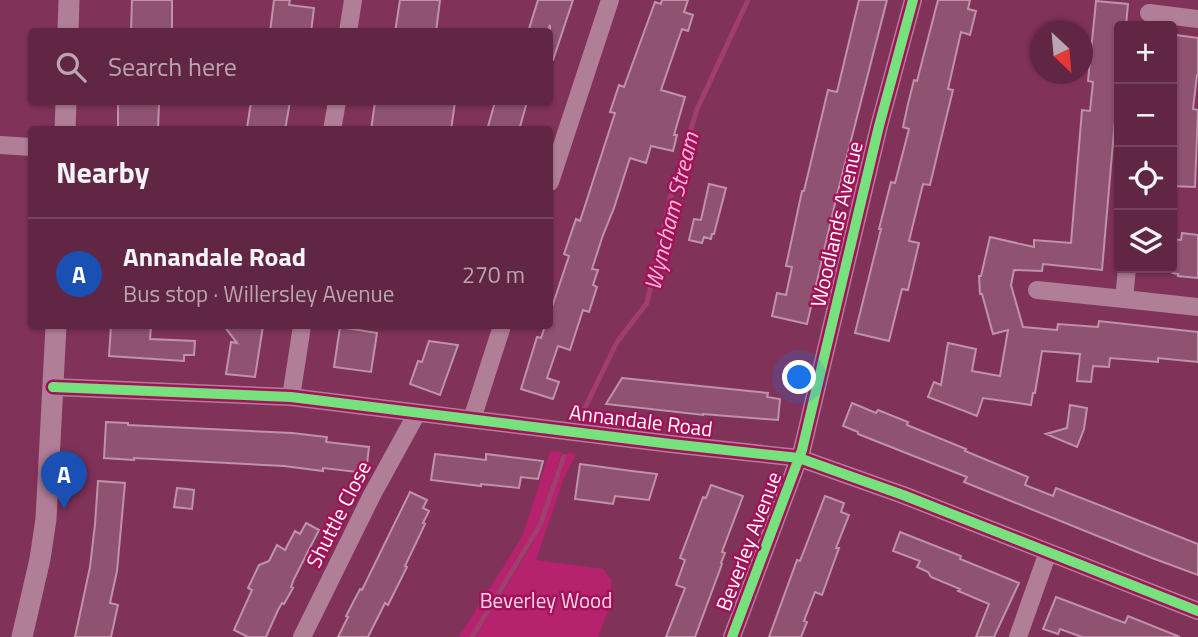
<!DOCTYPE html>
<meta charset="utf-8">
<style>
body{margin:0;font-family:"Titillium Web",sans-serif;background:#6a324e;color:#f1f3f6}
.controls{position:absolute;right:21px;top:21px;display:grid;overflow:hidden;border-radius:7px;box-shadow:0 2px 5px #0004}
.controls button{width:63px;height:63px;display:grid;place-items:center;padding:0;border:0;border-bottom:2px solid #75435c;background:#612643;color:#f1f3f6;font:35px sans-serif}
.compass{position:absolute;left:1030px;top:21px;width:63px;height:63px;border-radius:50%;background:#612643;box-shadow:0 2px 5px #0004;rotate:154deg}
.you{position:absolute;left:800px;top:378px;width:24px;height:24px;margin:-18px;border:5px solid #fff;border-radius:50%;background:#1a73e8;box-shadow:0 0 0 10px #1a73e833}
.badge{display:grid;place-items:center;width:46px;height:46px;border-radius:50%;background:#d3b7c5;color:#fff;font-size:23px;font-weight:700}
.pin{position:absolute;translate:-50% -58px;filter:drop-shadow(0 2px 4px #0008)}
.pin::after{content:'';position:absolute;top:37px;width:24px;height:21px;background:inherit;clip-path:polygon(0 0,100% 0,50% 100%)}
.list{margin:0;padding:0;list-style:none}
h2{display:flex;justify-content:space-between;align-items:center;height:91px;margin:0;padding:0 28px;font-size:30px}
h2 small{font-size:23px;font-weight:400;color:#baa5b2}
.list li{display:grid;grid-template-columns:46px 1fr auto;gap:21px;align-items:center;box-sizing:border-box;height:112px;padding:0 28px;border-top:2px solid #75435c}
.list b{display:block;font-size:26px;white-space:nowrap}
.list p{margin:0;font-size:23px;white-space:nowrap;color:#baa5b2}
.list em{font-size:23px;font-style:normal;color:#baa5b2}
.icon{flex:none;width:38px;height:38px;fill:none;stroke:currentColor;stroke-width:2;stroke-linecap:round;stroke-linejoin:round}
.map{position:relative;flex:none;width:1198px;height:637px;overflow:hidden}
.search{position:absolute;background:#612643;box-shadow:0 2px 5px #0004;left:28px;top:28px;width:525px;height:77px;display:flex;align-items:center;gap:18px;box-sizing:border-box;padding:0 24px;border-radius:7px;color:#baa5b2;font-size:26px}
.panel{position:absolute;background:#612643;box-shadow:0 2px 5px #0004;left:28px;top:126px;width:525px;height:203px;border-radius:7px}
.map>svg:first-child{display:block}
</style>
<div class="map">
<svg width="1198" height="637" viewBox="0 0 1198 637">
<rect width="100%" height="100%" fill="#813259"/>
<path fill="#b6226d" d="M550,451l12,1 -24,72 -7,16 -60,97h-12l63,-100z
M567,453l9,1 -12,24 -28,82 67,9 8,11 1,20 -14,37h-123l57,-93 10,-19z"/>
<g fill="none" stroke-linecap="round" stroke-linejoin="round">
<path stroke="#a03e6e" stroke-width="5" d="M581,416l36,-74 30,-39 23,-104 27,-90 51,-109
M472,637l68,-112 24,-69"/>
</g>
<path fill="#905271" stroke="#be93a8" stroke-width="2" d="M132,0h40v32h-41z
M274,0h16l-1,5 25,3 -3,24h-41z
M400,0h40l-4,32h-41z
M538,0h35l-20,60h-3v-35l-3,7h-19z
M662,0h26l-4,12 9,3 -5,16 -6,-2 -21,61 24,7 -11,38h3l-4,16 -22,-5 -5,17 -16,-5 -16,50 -11,27 -11,34 6,1 -5,15 4,2 -8,25 -6,-2 -13,40 -12,-4 -11,32 12,4 -6,17 -32,-10 16,-52 4,1 4,-12h5v-13l19,-57 -5,-2 12,-35 4,2 35,-108 -5,-1 9,-27 5,2 31,-85 6,2z
M859,0h28l-50,195 -30,129 -35,-8 5,-23 9,2 6,-28 -6,-1 16,-75h2l24,-101 9,2z
M938,0h32l-2,9 8,2 -6,24 -9,-3 -13,57 5,1 -12,49 -11,46 -7,-1 -14,57 10,2 -11,47 -6,-1 -13,52 -34,-8 26,-104h-2l12,-47 4,1 14,-54 -6,-2 5,-23 6,-24 3,1z
M1096,1l32,3 -2,22h-7v59h-1l-16,185 -59,-6 -1,7 -28,-1 -3,15 12,42 34,3 1,-6 40,3 1,-6 99,11v30l-40,-4v4l-48,-4 -1,9 -16,-1 -2,16 -14,-1 3,-27 -38,-3 -7,42h-2l-2,12 -48,-7 -6,18 -49,-19 6,-15 7,3 7,-42 28,6 -4,22 28,5 8,-46 -15,4 -11,-40h-2l-1,-18h2l9,-39 44,10v-7l37,3 11,-133 8,1 3,-29 -5,-1z
M1176,35l22,3v37h-1l-4,34 5,1 -3,77 -23,-1v-120z
M118,102h41l-1,28h-40z
M251,102h39l-5,28 -38,-2z
M375,102h80l-4,28h-80z
M495,102h32l-8,28h-32z
M709,184l17,4 -12,46h-2l-1,5 -7,-2 -2,6 -13,-3 5,-21 7,1z
M1182,233l16,2v43l-20,-2v-2l-6,-1v-34l9,1z
M111,326h40l-1,13 45,2 -1,14h-10v6l-75,-5z
M224,326h39l-8,51 -29,-3 5,-32 6,1z
M340,327l37,6 -6,39 -37,-5z
M429,341l29,4 -18,50 -30,-11 8,-23 4,1z
M622,378l146,15 -1,4 13,2 -2,21 -75,-6v1l-97,-11z
M852,403l24,10 2,-3 30,12 -1,3 59,24 -1,2 63,26 -3,8 28,11 3,-8 142,56v31l-46,-17 -188,-76 3,-5 -109,-43v-2l-15,-6z
M1070,405l17,3 -3,21 -7,18 -31,-13 21,-6z
M106,422l22,1v2l164,8 35,4 -1,5 43,5 -3,26 -43,-5v3l-39,-5 -150,-8v2l-30,-2z
M435,454l51,6v-6l57,7 -5,18 -17,-2 -2,11 -38,-4v2l-50,-6z
M580,464l52,7 25,3 -8,26 -34,-4 -2,8 -14,-2 -24,-3z
M98,481l27,2 -8,88 -7,32 8,2 -7,32h-36l15,-70 5,-43z
M711,485l32,11 -21,56 3,1 -4,10 1,1 -27,73h-29l19,-49 -9,-3 9,-25 -5,-2 23,-61 3,1z
M177,488l17,2 -2,19 -18,-2z
M410,492l17,8 -4,8 6,3 -6,12 2,1 -20,42 2,1 -19,38 -3,-2 -17,34h-30l10,-20 -2,-1 14,-27 2,1z
M825,496l19,7 -3,9 8,3 -13,33h3l-17,47 -7,-3 -11,29 3,1 -6,15h-32l28,-77 3,1z
M306,523l13,7 -25,49 -3,8 2,1 -9,16 -2,-1 -4,7 -12,27h-18l-14,-7 18,-40 -4,-2 11,-23 10,-4 8,-16 8,5 10,-19 5,3z
M900,532l61,24 -1,3 59,24 -25,54h-18l13,-33 -31,-13 2,-2 -29,-12 -3,-5 -11,-5 3,-6 -27,-10z
M1056,597l69,26 3,-7 52,21h-98l-22,-8 -2,5 -15,-5z"/>
<g fill="none" stroke-linecap="round" stroke-linejoin="round">
<path stroke="#b17e97" stroke-width="18" d="M1149,13l49,6
M348,32l5,-32
M332,130l5,-28
M0,145l32,2
M550,182l60,-182
M1127,268l-3,31 74,8
M1037,290l87,9
M53,387l238,10 380,47 128,14 104,37 295,116
M291,397l11,-71
M472,419l30,-93
M302,637l70,-142 45,-82
M732,637l70,-187 77,-324 34,-126
M1018,637l30,-85"/>
<path stroke="#b17e97" stroke-width="21" d="M68,32l1,-32
M65,130l1,-28
M22,637l18,-78 6,-40 10,-193"/>
<g stroke="#a11258" stroke-width="15">
<path id="cycleway" d="M53,387l238,10 380,47 128,14 104,37 295,116
M732,637l70,-187 77,-324 34,-126"/>
</g>
<use href="#cycleway" stroke="#77e17e" stroke-width="10"/>
</g>
<g text-anchor="middle" dominant-baseline="central" stroke-width="5" stroke-linejoin="round" paint-order="stroke">
<g font-size="21" fill="#fff" stroke="#a11258">
<text transform="translate(836 224) rotate(-77)">Woodlands Avenue</text>
<text transform="translate(641 420) rotate(7)">Annandale Road</text>
<text transform="translate(338 514) rotate(-63)">Shuttle Close</text>
<text transform="translate(748 541) rotate(-69)">Beverley Avenue</text>
</g>
<g font-size="21" fill="#fed4e9" stroke="#a11258">
<text x="546" y="600">Beverley Wood</text>
</g>
<g font-size="23" font-style="italic" fill="#fbb8da" stroke="#a11258">
<text transform="translate(671 211) rotate(-76)">Wyncham Stream</text>
</g>
</g>
</svg>
<div class="controls">
<button>+</button>
<button>−</button>
<button><svg class="icon" aria-label="locate" viewBox="0 0 24 24"><circle cx="12" cy="12" r="6"/><path d="M12 2v4M12 18v4M2 12h4M18 12h4"/></svg></button>
<button><svg class="icon" aria-label="layers" viewBox="0 0 24 24"><path d="M12 4l9 5-9 5-9-5zM3 14l9 5 9-5"/></svg></button>
</div>
<svg class="compass" viewBox="-18 -18 36 36"><path d="M0-13l5 13h-10z" fill="#e53935"/><path d="M0 13l5-13h-10z" fill="#baa5b2"/></svg>
<div class="you"></div>
<div class="pin badge" style="left:64px;top:509px;background:#1a4fb4">A</div>
<div class="search"><svg class="icon" aria-label="search" viewBox="0 0 24 24"><circle cx="10" cy="10" r="6"/><path d="M15 15l6 6"/></svg>Search here</div>
<section class="panel">
<h2>Nearby<small></small></h2>
<ul class="list">
<li><span class="badge" style="background:#1a4fb4">A</span><div><b>Annandale Road</b><p>Bus stop · Willersley Avenue</p></div><em>270 m</em></li>
</ul>
</section>
</div>
